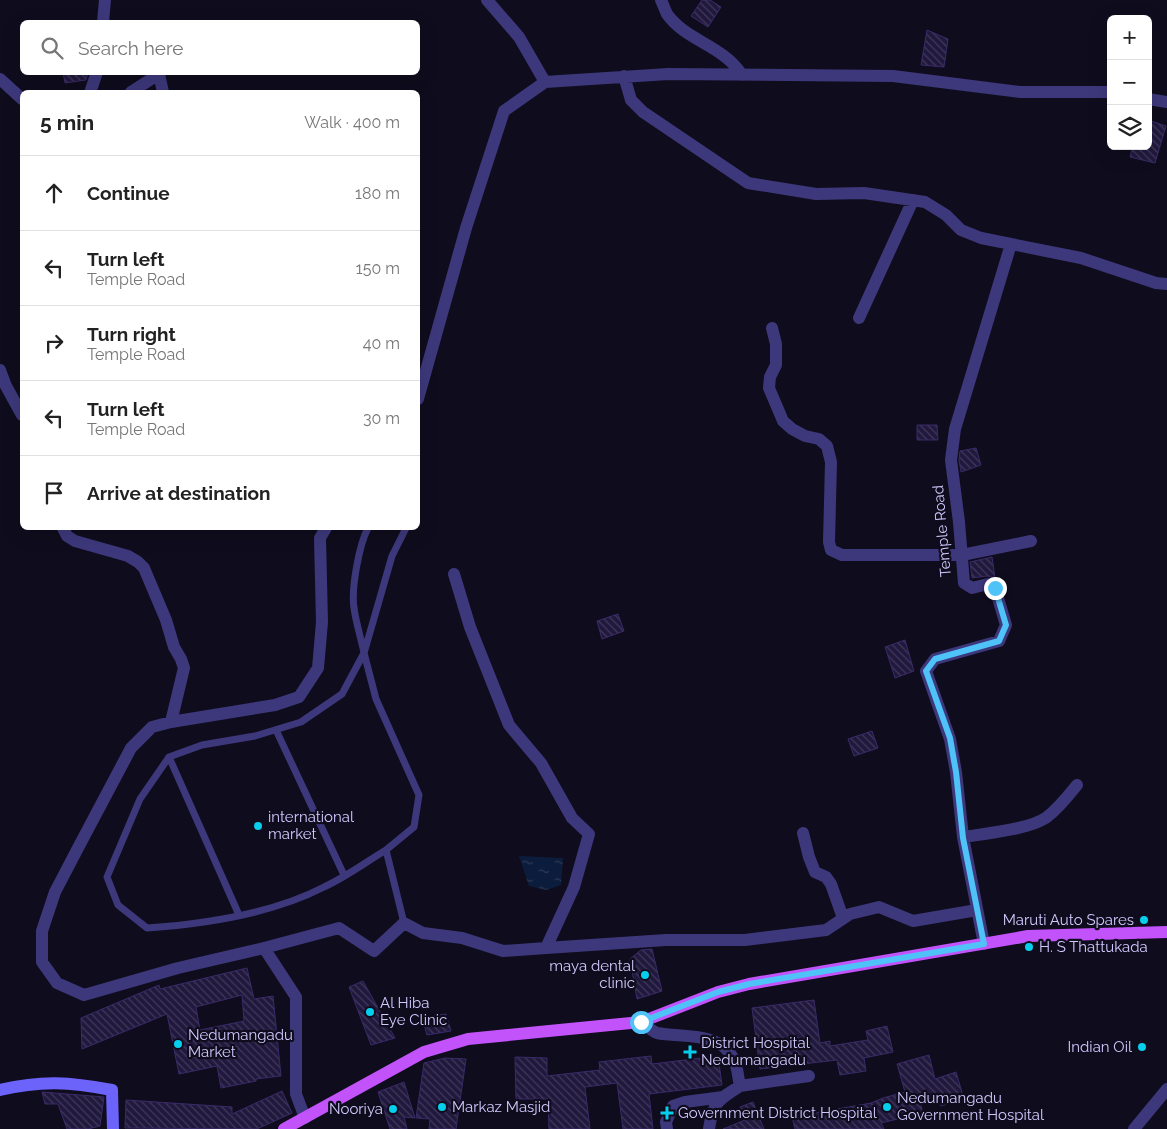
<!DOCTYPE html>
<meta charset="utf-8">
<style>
body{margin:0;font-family:Raleway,sans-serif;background:#f2f2f2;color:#222}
.controls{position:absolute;right:15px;top:15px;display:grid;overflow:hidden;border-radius:8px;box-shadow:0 5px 20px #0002}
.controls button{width:45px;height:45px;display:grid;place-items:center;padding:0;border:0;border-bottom:1px solid #e0e0e0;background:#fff;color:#222;font:25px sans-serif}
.stop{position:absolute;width:15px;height:15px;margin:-11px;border:4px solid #4fc3f7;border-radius:50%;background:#fff}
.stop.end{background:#4fc3f7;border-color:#fff;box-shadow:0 1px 5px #0008}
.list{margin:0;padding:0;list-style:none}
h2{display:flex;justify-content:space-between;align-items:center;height:65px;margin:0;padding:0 20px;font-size:21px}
h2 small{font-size:16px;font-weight:400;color:#767676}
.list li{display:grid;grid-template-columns:32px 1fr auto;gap:15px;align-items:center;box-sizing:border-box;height:75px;padding:0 20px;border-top:1px solid #e0e0e0}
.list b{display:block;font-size:19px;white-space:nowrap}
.list p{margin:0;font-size:16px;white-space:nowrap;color:#767676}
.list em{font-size:16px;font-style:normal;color:#767676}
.icon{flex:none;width:28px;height:28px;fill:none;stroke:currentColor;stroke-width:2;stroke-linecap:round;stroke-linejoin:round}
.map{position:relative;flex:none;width:1167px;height:1129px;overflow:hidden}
.search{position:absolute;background:#fff;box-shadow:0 5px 20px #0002;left:20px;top:20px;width:400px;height:55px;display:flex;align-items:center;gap:12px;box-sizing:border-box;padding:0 18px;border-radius:8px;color:#767676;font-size:19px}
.panel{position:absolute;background:#fff;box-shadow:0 5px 20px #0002;left:20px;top:90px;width:400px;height:440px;border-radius:8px}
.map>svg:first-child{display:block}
</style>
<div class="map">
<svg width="1167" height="1129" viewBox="0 0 1167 1129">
<defs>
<pattern id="water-ripples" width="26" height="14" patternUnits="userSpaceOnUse" patternTransform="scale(1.25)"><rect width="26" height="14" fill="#0c1c3c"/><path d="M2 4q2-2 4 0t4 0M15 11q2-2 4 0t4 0" fill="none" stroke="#2e3c59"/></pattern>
<pattern id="building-back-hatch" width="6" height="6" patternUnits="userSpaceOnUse" patternTransform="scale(1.25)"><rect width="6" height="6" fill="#21193d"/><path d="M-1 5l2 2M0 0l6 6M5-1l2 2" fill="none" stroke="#40395a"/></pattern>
</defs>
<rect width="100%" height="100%" fill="#0f0c1d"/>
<path fill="url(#water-ripples)" d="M519,856l44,2 -2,27 -15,5 -17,-4z"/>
<path fill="url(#building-back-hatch)" stroke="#392b69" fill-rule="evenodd" d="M702,0h8l11,7 -13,20 -17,-11z
M927,30l21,9 -4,28 -23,-2z
M63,72h25l-2,8 -21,3z
M1148,120l18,6 -11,37 -25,-6 3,-11h15z
M917,425h20l1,15h-21z
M976,448l5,17 -20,7 -2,-12 1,-9z
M992,557l3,21 -8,-2 -15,2 -2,-16z
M618,614l6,17 -22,8 -5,-18z
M905,640l9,31 -19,7 -10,-31z
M872,731l6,17 -24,8 -6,-17z
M652,949l10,42 -25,8 -7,-40 11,-9z
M247,968l7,31 19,-3 8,80 -25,3v2l-35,7 -4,-22 -38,8 -12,-60 -85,35 -1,-31 78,-33 1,4zM242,995l2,26 -44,9 -4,-23z
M363,981l32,57 -24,7 -22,-58z
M814,1000l6,43 10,-2v5l38,-6 -2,-9 21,-5 6,26 -29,6 2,13 -26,4 -3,-15 -77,9 -8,-61z
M446,1014l5,17 -24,4 -5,-18z
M929,1055l6,24 21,-7 8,27 -23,7 -4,-11 -17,7 3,11 -42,10 3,6h-89l-3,-12 79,-14 12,-5 22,-6 -8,-28z
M651,1056l1,8 66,-8 4,29 -73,9 4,35h-30l-6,-46 -32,4 5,42h-41l-1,-30h-32l-1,-42 32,1v18l53,-6 -1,-8z
M445,1058l21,1 -10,70h-27l1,-10 -14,-1 8,-55z
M404,1082l11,36 -11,-1 3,12h-17l-12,-37z
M282,1091l10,22 -35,16 -132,-1 1,-28 106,7v7z
M42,1092l62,5 -4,29 -12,3h-21l-9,-25h-13z
M753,1102l11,27h-41l22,-9 -5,-13z"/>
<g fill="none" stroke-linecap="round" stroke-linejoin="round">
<path stroke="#3d387b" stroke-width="7" d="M368,528c-9,17 -17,61 -14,80 2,15 7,30 10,45l-22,41 -41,28 -46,14 -53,9 -33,12 -29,42 -33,78 11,28 29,23c57,-4 125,-14 177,-41 22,-10 42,-25 62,-37
M276,730l68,145
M169,757l70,158
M404,923l-18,-73 28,-23 5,-32 -43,-96 -12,-46 28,-97 14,-28"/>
<path stroke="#3d387b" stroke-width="12" d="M487,0l32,37 26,45
M661,0c2,4 4,10 6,14 19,27 56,31 75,61
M103,22l2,-22
M624,76l7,24 12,12 105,71 68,11 48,-1 61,9 21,13 15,15 20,8 100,20 75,25 11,1
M0,79l22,20
M91,90l6,-18
M131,92l28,-18 4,18
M1148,99l19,3
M859,318l54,-118
M772,328l4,16v21l-6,12 -1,11 14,33 9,8 13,7 14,3 8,7 4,16 -2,80 2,8 11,5h120l69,-14
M0,370l6,16 16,29
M418,399l48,-171 38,-117 41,-29 123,-8 225,2 127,16h91
M63,528l4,8 8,5 53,15 10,6 6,6 22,52 8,27 7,12 3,9 -13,54
M803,833l6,24 6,15 11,5 5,7 12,34
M963,837c21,-3 68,-8 84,-20 12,-9 21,-21 30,-32
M984,944l-21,-107 -7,-65 -6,-33 -24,-68 9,-12 64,-18 7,-16 -11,-37 -7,-4 -16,4 -8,-5 -5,-61 -8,-62 4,-31 56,-185
M264,948l75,-20 35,23 30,-28 19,10 39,5 41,13 43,-3 28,-61 15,-53 -17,-16 -31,-55 -32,-38 -39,-98 -16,-53
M546,948l120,-8h79l81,-10 24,-16 29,-7 34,14 64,-11
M641,1022c5,3 11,9 16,11 26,5 64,-2 77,27 4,8 4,18 6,26l69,-10
M305,1118l-9,-24v-97l-32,-49 -86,20 -94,27 -27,-12 -15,-21v-31l13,-39 23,-44 53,-100 21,-21 19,-5 104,-17 24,-8 19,-29 4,-46 -2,-84 6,-10
M667,1129l-1,-7 7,-16 12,-4 38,-5
M709,1129c4,-27 9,-29 31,-43
M1134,1129l33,-40"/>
<path stroke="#6c63fb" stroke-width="12" d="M0,1090c42,-10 70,-8 112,0l1,39"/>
<path stroke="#c253fb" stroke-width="12" d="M284,1129l140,-77 44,-13 173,-17 77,-30 31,-8 279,-48 139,-4"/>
</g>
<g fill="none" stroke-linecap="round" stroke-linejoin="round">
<path stroke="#4fc3f7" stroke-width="6" d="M641,1022l77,-30 31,-8 235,-40 -21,-106 -7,-66 -6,-34 -24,-67 9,-12 64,-18 7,-16 -11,-37"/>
</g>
<g fill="#06ceed" stroke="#0f0c1d" stroke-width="2">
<circle cx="258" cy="826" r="5"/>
<circle cx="1144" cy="920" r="5"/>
<circle cx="1029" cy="947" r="5"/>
<circle cx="645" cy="975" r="5"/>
<circle cx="370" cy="1012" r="5"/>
<circle cx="178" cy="1044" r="5"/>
<circle cx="1142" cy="1047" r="5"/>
<path d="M687.5 1044.5h5v5h5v5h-5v5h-5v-5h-5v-5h5z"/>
<circle cx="442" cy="1107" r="5"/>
<circle cx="887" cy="1107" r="5"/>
<circle cx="393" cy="1109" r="5"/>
<path d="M664.5 1105.5h5v5h5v5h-5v5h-5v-5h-5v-5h5z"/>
</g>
<g text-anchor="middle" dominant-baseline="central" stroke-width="4.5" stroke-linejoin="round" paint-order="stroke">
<g font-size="15" fill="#d1c9fe" stroke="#0f0c1d">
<text transform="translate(942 531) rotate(-95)">Temple Road</text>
</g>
<g font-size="15" fill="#d1c9fe" stroke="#0f0c1d" text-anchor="start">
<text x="268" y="817">international<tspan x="268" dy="17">market</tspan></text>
<text x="1134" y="920" text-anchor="end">Maruti Auto Spares</text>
<text x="1039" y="947">H. S Thattukada</text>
<text x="635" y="966" text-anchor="end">maya dental<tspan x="635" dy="17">clinic</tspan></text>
<text x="380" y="1003">Al Hiba<tspan x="380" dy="17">Eye Clinic</tspan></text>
<text x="188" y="1035">Nedumangadu<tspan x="188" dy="17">Market</tspan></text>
<text x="701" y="1043">District Hospital<tspan x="701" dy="17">Nedumangadu</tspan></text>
<text x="1132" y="1047" text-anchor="end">Indian Oil</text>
<text x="897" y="1098">Nedumangadu<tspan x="897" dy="17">Government Hospital</tspan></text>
<text x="452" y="1107">Markaz Masjid</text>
<text x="383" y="1109" text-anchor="end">Nooriya</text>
<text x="678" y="1113">Government District Hospital</text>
</g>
</g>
</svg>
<div class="controls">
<button>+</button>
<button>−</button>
<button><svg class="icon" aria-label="layers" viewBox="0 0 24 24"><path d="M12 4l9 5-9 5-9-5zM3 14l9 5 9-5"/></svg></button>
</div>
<div class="stop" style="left:641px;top:1022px"></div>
<div class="stop end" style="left:995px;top:588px"></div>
<div class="search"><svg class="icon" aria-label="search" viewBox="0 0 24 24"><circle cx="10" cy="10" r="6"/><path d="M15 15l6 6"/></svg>Search here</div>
<section class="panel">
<h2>5 min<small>Walk · 400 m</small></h2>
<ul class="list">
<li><svg class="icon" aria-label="ahead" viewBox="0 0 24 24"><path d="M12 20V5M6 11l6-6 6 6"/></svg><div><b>Continue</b></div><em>180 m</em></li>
<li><svg class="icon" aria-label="left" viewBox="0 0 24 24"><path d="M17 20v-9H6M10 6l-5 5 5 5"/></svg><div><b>Turn left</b><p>Temple Road</p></div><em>150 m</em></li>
<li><svg class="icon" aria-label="right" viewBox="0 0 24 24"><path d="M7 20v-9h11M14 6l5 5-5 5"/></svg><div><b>Turn right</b><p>Temple Road</p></div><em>40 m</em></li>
<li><svg class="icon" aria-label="left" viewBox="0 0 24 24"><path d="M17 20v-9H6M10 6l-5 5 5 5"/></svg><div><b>Turn left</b><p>Temple Road</p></div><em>30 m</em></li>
<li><svg class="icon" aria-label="arrive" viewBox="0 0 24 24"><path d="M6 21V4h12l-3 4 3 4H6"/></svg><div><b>Arrive at destination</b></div></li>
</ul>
</section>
</div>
